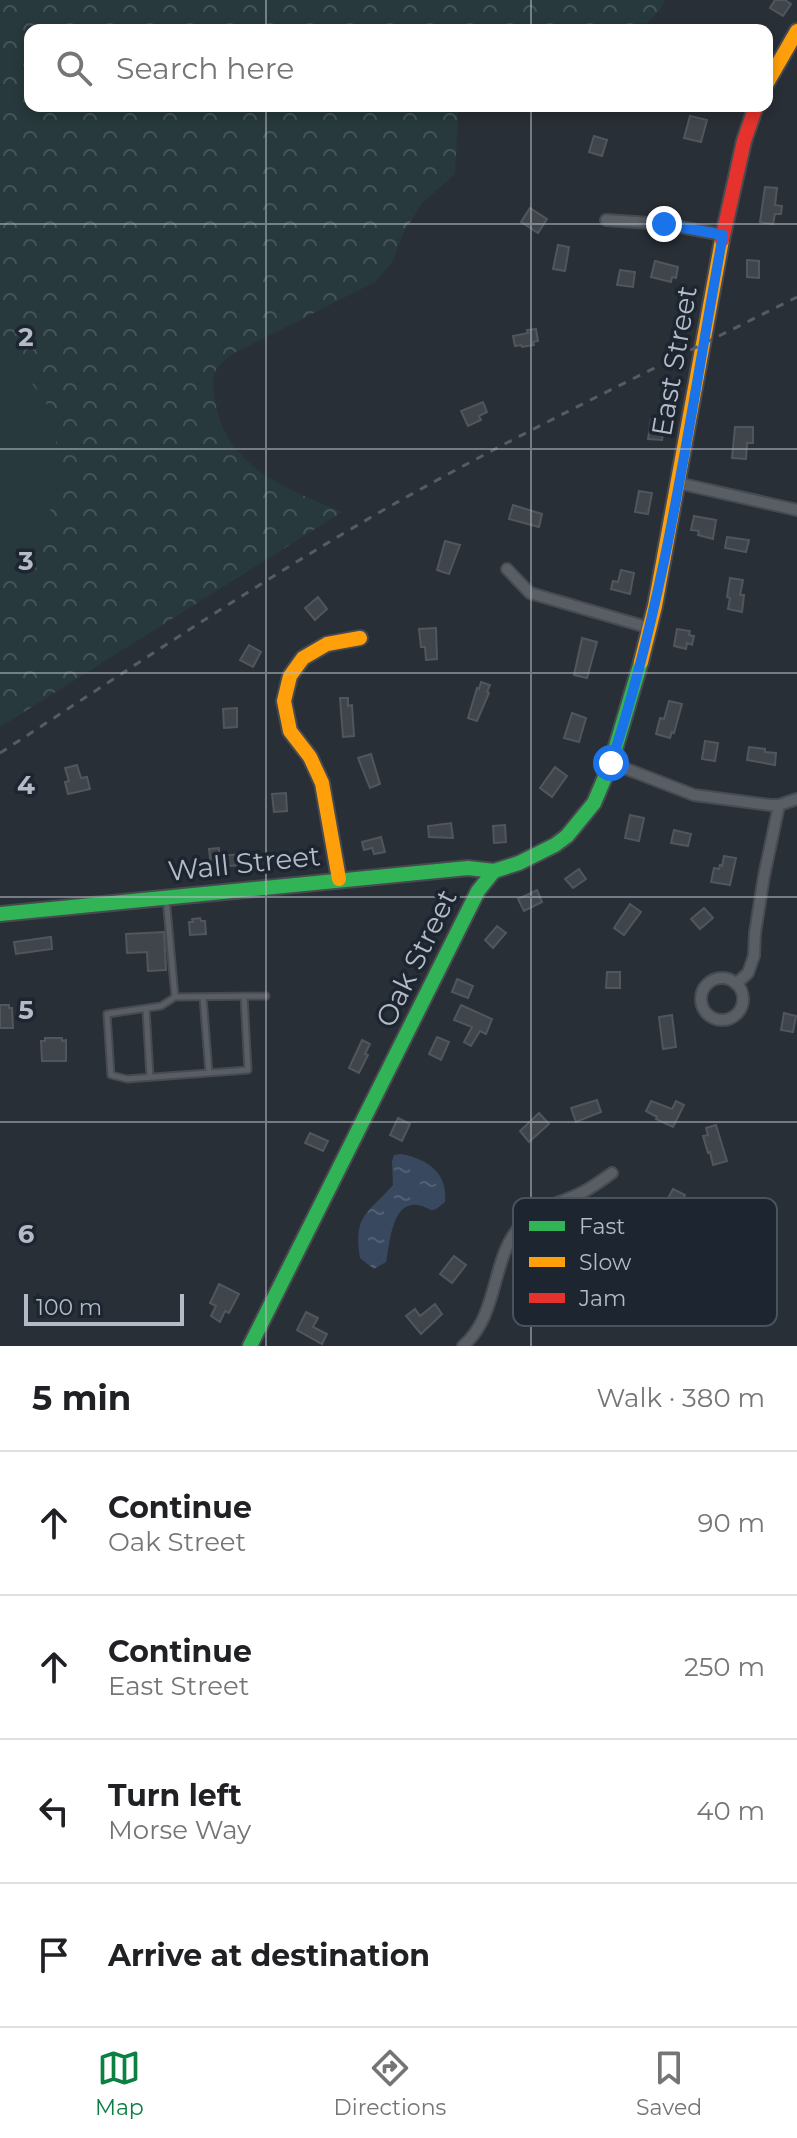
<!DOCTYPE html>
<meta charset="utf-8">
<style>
body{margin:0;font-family:Montserrat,sans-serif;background:#f2f2f2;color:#202124}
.scale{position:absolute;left:24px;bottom:20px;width:160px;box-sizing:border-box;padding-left:8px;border:4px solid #b4bbc7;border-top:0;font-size:22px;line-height:28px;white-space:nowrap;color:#b4bbc7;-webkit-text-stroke:6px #1d2530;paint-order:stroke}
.stop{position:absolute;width:24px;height:24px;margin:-18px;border:6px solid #1a73e8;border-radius:50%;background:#fff}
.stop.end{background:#1a73e8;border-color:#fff;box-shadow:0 2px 8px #0008}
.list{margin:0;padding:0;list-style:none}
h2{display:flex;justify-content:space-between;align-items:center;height:104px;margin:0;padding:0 32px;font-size:34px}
h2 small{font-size:26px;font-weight:400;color:#757577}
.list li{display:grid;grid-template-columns:52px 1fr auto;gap:24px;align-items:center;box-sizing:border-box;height:144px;padding:0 32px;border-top:2px solid #e0e0e0}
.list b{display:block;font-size:30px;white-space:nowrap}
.list p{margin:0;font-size:26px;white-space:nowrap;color:#757577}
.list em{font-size:26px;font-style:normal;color:#757577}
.icon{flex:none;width:44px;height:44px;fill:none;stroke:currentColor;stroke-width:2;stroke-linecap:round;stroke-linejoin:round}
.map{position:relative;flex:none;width:797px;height:1346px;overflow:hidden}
.search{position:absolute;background:#fff;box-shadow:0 4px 12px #0003;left:24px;right:24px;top:24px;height:88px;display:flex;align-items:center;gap:20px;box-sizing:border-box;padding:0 28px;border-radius:16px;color:#757577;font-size:30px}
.sheet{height:680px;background:#fff}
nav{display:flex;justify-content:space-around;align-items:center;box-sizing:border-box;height:112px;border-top:2px solid #e0e0e0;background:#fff;font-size:22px;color:#757577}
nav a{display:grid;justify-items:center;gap:4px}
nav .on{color:#0b8043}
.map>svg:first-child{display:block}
</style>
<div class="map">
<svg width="797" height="1346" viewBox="0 0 797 1346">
<defs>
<pattern id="forest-crowns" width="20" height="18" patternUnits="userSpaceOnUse" patternTransform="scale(2)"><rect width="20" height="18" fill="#27393c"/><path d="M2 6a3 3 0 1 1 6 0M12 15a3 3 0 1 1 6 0" fill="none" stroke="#445457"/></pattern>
<pattern id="water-ripples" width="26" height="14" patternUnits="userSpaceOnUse" patternTransform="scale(2)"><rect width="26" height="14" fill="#38485f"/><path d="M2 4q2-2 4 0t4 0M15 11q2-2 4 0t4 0" fill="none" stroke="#526074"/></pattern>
</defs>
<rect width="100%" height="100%" fill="#292f36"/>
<path fill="#27393c" d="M0,340l46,63 7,18 8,58 -16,46 -12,16 -33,22z"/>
<path fill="url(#forest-crowns)" d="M0,0h665l-5,10 -20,20h-610v76h431l-3,10 -3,58 -33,29 -19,31 -10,27 -18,21 -141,71c-5,4 -15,11 -18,17 -5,9 -2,26 0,36 13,63 74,84 126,106l-342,215v-164l33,-22 12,-16 16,-46 -8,-58 -7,-18 -46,-63z"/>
<path fill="url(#water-ripples)" d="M401,1154c26,5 47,18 44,48 -17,15 -12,5 -28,3 -26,-3 -27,40 -31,57l-12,7 -14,-11c-7,-44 8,-44 33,-73l-1,-24 2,-6z"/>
<path fill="#40454b" stroke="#51565d" stroke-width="2" d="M775,0h10l6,4 -8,12 -13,-8z
M690,116l17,4 -6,22 -17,-4z
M594,136l13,4 -5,16 -13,-4z
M765,187l12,1 -2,17 7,1 -1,8h-6l-2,10 -13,-2z
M530,208l17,11 -9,14 -17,-11z
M558,245l11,2 -4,24 -12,-2z
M747,260l12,1v17l-12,-1z
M655,261l23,6 -2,11 -4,-1 -1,5 -20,-5z
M620,270l15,2 -2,15 -16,-2z
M536,329l2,12 -5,1 1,3 -12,2 -1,-2 -6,1 -2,-10 15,-3 -1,-3z
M483,402l4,10 -8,4 2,4 -13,6 -7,-15z
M651,419l14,1 -3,20 -14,-1z
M735,427h18v16h-6l-1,16 -14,-1z
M639,491l13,2 -4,21 -13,-2z
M513,505l29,9 -3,13 -30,-8z
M694,516l22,4 -3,19 -15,-4 1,-4 -8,-1z
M727,537l22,3 -3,12 -21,-4z
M445,541l15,4 -11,29 -12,-4z
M621,570l13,3 -4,21 -19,-5 2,-8 5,1z
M730,578l13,2 -3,15h4l-2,17 -14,-3 2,-11 -3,-1z
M318,597l9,12 -12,11 -10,-12z
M436,628l1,31 -11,1 -1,-13h-4l-2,-18z
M677,629l13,2 -1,4 5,1 -2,9 -5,-2 -1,6 -12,-3z
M582,638l15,4 -10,36 -13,-3z
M249,645l12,7 -8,15 -13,-7z
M481,682l9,3 -3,7 2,1 -12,28 -9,-3 9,-30 2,1z
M340,698h8v8l4,-1 2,31 -11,1z
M669,701l13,3 -8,29 -2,-1 -2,6 -14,-4 4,-16 4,1z
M237,708v19l-13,1 -1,-19z
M572,713l14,5 -7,24 -15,-4z
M705,741l13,2 -3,18 -13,-2z
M749,747l16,2v3l11,1 -1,12 -28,-5z
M371,754l9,30 -10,4 -12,-30z
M77,765l4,13 6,-1 3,12 -22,5 -3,-12 4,-1 -4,-13z
M555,767l12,9 -15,21 -12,-9z
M286,793l1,18 -13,1 -2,-18z
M630,815l14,3 -5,23 -14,-3z
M451,823l2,15 -24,-1 -1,-11z
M505,825l1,17 -12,1 -1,-17z
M674,830l17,4 -3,12 -17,-3z
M381,837l4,15 -11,2 -2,-6 -8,2 -2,-8z
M219,848v8l24,-2 1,11 -33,2 -2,-18z
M724,856l12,2 -6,27 -19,-3 3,-14 5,1 1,-4 2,1z
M579,869l7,10 -13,9 -8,-9z
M537,890l5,12 -18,9 -6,-12z
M630,904l11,8 -17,23 -10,-7z
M704,908l9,10 -13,11 -9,-10z
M200,918l1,3h4l1,13 -16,1 -1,-13h4l-1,-3z
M497,926l9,7 -13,15 -8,-8z
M164,932l2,38 -18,1 -1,-19 -20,1 -1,-19z
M51,937l1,12 -36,5 -2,-12z
M607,972h13v16h-14z
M457,979l16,7 -5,12 -16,-6z
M0,1005h9v3h3l1,20h-13z
M461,1005l31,14 -6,15 -6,-3 -9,15 -7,-4 8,-15 -18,-7z
M784,1013l12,3 -3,16 -12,-2z
M672,1015l4,32 -13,2 -4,-32z
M437,1037l12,5 -8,18 -12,-6z
M45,1038h17v3l4,-1v21h-24l-1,-20h4z
M362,1040l8,4 -5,10 3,1 -9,18 -10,-5z
M597,1100l4,12 -25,10 -5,-14z
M651,1101l21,8 4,-8 8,4 -11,22 -17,-8 1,-2 -11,-6z
M539,1113l10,11 -20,18 -9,-11z
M398,1118l12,6 -8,17 -12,-6z
M716,1125l11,36 -14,4 -3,-13 -2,1 -5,-17 5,-1 -2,-7z
M310,1133l18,8 -5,10 -18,-8z
M673,1189l12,6 -10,18 -11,-7z
M454,1256l12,9 -14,18 -12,-9z
M219,1284l20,10 -10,19 -4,-2 -5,11 -9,-6 5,-10 -6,-3z
M435,1304l7,10 -21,20 -15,-18 9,-7 5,7z
M306,1312l12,6 -5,9 14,7 -5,10 -25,-14z"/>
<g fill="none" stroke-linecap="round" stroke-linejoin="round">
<g stroke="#474b51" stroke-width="9">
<path id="lane" d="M166,897l9,100 91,-1
M175,997l-14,9 -54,8 4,61 16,4 121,-9 -4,-74
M203,997l6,76
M146,1009l4,68"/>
</g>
<g stroke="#474b51" stroke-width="14">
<path id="street" d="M606,220l58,4 59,11
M678,483l119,27
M507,569l23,24 120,35
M611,763l83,32 76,10h9l18,-6
M701 999a21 21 0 1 1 42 0a21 21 0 1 1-42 0Z
M736,984l12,-11 6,-17 1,-23 9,-57 15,-71
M463,1346c37,-32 27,-87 58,-121 16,-18 40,-22 60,-32 11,-5 21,-13 31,-20"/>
</g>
<g stroke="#474b51" stroke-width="18">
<path id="fast" d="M0,914l468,-46 26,3
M250,1346l228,-455 16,-20 25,-8 36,-18 12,-9 27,-33 17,-40 30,-101"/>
</g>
<g stroke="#474b51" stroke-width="18">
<path id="slow" d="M767,83l30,-52
M641,662l14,-56 67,-366
M339,879l-17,-96 -12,-26 -20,-26 -6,-30 6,-25 13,-18 24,-14 33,-6"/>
</g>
<g stroke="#474b51" stroke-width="18">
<path id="jam" d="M722,240l22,-99 12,-35"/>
</g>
<use href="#lane" stroke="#595d64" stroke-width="5"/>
<use href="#street" stroke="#595d64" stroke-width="10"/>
<use href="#fast" stroke="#30b455" stroke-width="14"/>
<use href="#slow" stroke="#ff9f0a" stroke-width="14"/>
<use href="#jam" stroke="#e5322d" stroke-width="14"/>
<path stroke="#585c62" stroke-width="3" stroke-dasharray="8 8" stroke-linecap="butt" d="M0,753c130,-84 259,-172 394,-249 131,-74 268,-139 403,-207"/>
</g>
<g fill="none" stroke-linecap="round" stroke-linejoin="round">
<path stroke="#1a73e8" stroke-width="10" d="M611,763c57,-171 79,-352 112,-528l-59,-11"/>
</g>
<path fill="none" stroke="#b4bbc7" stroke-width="2" stroke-opacity="0.55" d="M266,0v30M531,0v30M266,106v1240M531,106v1240M0,224h797M0,449h797M0,673h797M0,897h797M0,1122h797"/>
<g text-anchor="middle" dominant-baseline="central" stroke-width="7" stroke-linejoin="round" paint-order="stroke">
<g font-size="28" fill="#b4bbc7" stroke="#1d2530">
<text transform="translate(674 361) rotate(-80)">East Street</text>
<text transform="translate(244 863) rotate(-6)">Wall Street</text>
<text transform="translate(416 958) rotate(-64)">Oak Street</text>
</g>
</g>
<rect x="513" y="1198" width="264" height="128" rx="12" fill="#1d2530" stroke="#4a525d" stroke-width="2"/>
<rect x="529" y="1221" width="36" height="10" fill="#30b455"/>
<rect x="529" y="1257" width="36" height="10" fill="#ff9f0a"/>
<rect x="529" y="1293" width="36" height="10" fill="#e5322d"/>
<g font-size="22" fill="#b4bbc7">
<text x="579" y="1234">Fast</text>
<text x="579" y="1270">Slow</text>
<text x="579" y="1306">Jam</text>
</g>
<g font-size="26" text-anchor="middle" font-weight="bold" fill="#b4bbc7" stroke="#1d2530" stroke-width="7" stroke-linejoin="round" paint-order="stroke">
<text x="26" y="346">2</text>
<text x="26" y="570">3</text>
<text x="26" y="794">4</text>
<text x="26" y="1019">5</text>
<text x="26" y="1243">6</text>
</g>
</svg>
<div class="scale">100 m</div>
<div class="stop" style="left:611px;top:763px"></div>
<div class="stop end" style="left:664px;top:224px"></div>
<div class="search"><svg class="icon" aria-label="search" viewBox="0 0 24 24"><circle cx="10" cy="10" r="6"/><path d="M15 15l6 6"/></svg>Search here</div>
</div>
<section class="sheet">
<h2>5 min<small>Walk · 380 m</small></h2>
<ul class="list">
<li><svg class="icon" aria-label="ahead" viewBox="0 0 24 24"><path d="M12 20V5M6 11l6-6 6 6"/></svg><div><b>Continue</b><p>Oak Street</p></div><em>90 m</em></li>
<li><svg class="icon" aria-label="ahead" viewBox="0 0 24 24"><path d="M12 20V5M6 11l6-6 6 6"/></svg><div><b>Continue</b><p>East Street</p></div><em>250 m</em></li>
<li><svg class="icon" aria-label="left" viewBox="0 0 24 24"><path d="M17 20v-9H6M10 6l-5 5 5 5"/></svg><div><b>Turn left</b><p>Morse Way</p></div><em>40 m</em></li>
<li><svg class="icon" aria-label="arrive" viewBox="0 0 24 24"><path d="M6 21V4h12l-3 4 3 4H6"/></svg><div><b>Arrive at destination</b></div></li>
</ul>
</section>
<nav>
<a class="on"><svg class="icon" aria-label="map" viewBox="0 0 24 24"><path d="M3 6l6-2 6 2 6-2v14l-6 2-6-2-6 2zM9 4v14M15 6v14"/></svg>Map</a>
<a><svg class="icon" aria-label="directions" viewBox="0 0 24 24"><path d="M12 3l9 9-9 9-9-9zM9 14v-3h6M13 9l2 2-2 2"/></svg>Directions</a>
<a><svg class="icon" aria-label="saved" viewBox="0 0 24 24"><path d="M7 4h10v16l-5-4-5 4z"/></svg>Saved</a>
</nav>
